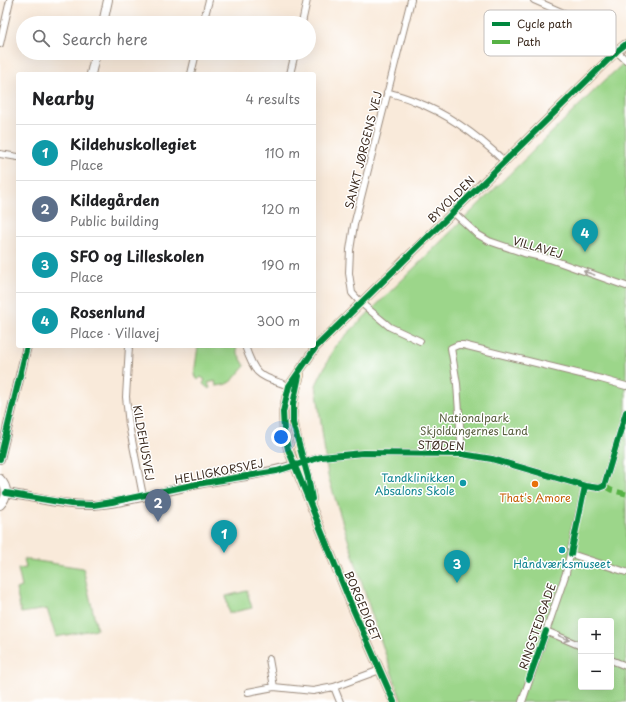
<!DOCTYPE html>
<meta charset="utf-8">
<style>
body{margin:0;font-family:"Playpen Sans",sans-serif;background:#f2f2f2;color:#202124}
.controls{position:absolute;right:12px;bottom:12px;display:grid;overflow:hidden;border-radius:4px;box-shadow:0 4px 16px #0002}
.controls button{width:36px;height:36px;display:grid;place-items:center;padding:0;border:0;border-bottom:1px solid #e0e0e0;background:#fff;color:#202124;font:20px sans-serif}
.you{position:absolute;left:281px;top:437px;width:14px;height:14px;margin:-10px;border:3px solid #fff;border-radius:50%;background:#1a73e8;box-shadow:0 0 0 6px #1a73e833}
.badge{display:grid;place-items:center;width:26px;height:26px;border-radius:50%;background:#d93025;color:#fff;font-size:13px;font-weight:700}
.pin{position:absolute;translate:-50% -33px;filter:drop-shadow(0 1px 2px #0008)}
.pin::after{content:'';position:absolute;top:21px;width:14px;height:12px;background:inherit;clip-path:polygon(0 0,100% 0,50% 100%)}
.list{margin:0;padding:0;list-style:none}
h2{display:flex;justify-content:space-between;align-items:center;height:52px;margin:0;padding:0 16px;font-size:17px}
h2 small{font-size:13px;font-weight:400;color:#757577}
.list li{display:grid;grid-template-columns:26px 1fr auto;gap:12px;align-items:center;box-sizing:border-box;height:56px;padding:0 16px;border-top:1px solid #e0e0e0}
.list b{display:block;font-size:15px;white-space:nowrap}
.list p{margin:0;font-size:13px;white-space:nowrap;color:#757577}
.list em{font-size:13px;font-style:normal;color:#757577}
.icon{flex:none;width:22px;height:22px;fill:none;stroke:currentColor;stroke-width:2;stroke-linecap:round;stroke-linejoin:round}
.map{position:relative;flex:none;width:626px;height:702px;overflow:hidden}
.search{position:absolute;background:#fff;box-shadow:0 4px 16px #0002;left:16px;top:16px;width:300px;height:44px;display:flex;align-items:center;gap:10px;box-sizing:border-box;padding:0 14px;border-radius:22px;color:#757577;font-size:15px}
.panel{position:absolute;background:#fff;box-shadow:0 4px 16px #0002;left:16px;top:72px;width:300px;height:276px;border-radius:4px}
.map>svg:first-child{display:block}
</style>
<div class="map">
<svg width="626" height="702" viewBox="0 0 626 702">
<rect width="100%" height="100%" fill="#fff"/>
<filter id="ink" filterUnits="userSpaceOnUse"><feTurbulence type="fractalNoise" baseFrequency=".025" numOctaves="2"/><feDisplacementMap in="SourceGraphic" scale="8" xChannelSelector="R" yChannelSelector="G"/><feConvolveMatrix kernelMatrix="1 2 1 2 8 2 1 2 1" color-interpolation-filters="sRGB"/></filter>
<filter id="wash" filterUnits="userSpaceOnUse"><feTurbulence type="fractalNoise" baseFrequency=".012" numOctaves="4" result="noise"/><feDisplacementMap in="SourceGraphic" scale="16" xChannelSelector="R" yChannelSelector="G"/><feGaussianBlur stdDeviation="0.9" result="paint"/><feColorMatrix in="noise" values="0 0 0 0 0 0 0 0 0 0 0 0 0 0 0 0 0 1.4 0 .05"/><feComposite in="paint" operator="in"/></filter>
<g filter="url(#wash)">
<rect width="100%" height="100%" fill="#f9eada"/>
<path fill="#9cd68a" stroke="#6c8054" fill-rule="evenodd" d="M626,61v641h-224l-31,-90 -43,-136 -12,-91 19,-39 268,-264zM581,621h30v66h-30z
M198,346h38l1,6 8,14c-11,11 -12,19 -29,20l-1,-5 -7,2 2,5 -1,1 -6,-5 2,-4 -4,-3 -3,3 -4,-5z
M24,559l59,9 14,61 -41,8 -9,-28 -26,4 -5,-24 6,-2 -4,-18 8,-1z
M247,591l5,17 -23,5 -3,-17z"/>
</g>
<g filter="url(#ink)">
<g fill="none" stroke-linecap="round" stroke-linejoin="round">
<g stroke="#9a8a7c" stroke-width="8">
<path id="minor" d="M411,0l-57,225 -4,25 -1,23 3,20 9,10 29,24 30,14
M534,0l50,22 42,38
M203,23l6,-23
M302,23l5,-23
M0,44l10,-44
M191,74l5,-21
M290,74l5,-21
M387,92c9,3 19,5 27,9 35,13 63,34 90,60
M0,154l18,3
M453,212l24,22 12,7 35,12 26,6 76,27
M129,346l-3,51 3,28 14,71
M245,346c11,32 14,29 44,40
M462,454l-5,-70 -6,-36 7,-3h5l138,34 25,7
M300,463l21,-6 42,-4 99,1 30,5 93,27 14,2 5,-2 22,-74
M571,554l55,18
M546,631l35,15
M269,659l5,28 39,4 21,-4 46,-17
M611,660l15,6
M334,687l6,15
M248,692l26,-5
M522,702l44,-129 19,-87"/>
</g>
<g stroke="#9a8a7c" stroke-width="10">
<path id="tertiary" d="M103,23l5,-23
M91,74l5,-21
M0,459l27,-113
M0,479c8,8 8,18 0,26
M6,493c29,4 58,13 88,12 35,-3 70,-14 104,-21 32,-6 65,-9 96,-19"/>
</g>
<g stroke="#9a8a7c" stroke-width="10">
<path id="secondary" d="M300,375c-5,15 -9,33 -6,49 4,26 14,50 18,75
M394,702l-41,-93 -65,-160 -4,-18 -1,-19 6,-26 27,-39 301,-296 9,-7"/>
</g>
<use href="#minor" stroke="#fff" stroke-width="6"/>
<use href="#tertiary" stroke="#fff" stroke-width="8"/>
<use href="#secondary" stroke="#fbe6c4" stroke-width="9"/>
<path stroke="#57b245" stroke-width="5" stroke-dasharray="10 5" stroke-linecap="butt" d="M604,486l7,4 15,4"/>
<g stroke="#fff" stroke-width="8">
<path id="cycleway" d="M299,376l-6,28v19l15,54 4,22
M0,459l27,-113
M6,493l65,11 22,1 19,-3 85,-18 80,-13 44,-14 42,-4 99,1 30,5 93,27 14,2 5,-2 22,-74
M571,554l14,-68
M529,679l17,-48
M394,702l-41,-93 -65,-160 -4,-18 -1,-19 6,-26 27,-39 301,-296 9,-7"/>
</g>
<use href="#cycleway" stroke="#00873e" stroke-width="6"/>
</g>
<defs><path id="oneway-shaft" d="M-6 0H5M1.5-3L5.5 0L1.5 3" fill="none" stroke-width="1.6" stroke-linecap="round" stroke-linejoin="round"/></defs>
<g stroke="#a79f9a">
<use href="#oneway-shaft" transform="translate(589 273) rotate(-161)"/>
<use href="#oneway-shaft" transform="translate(564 638) rotate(24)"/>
</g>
</g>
<g fill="#0f9aa8" stroke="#fff" stroke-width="1.5">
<circle cx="463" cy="483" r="4"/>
<circle cx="562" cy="550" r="4"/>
</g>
<circle fill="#e8710a" stroke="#fff" stroke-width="1.5" cx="535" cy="484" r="4"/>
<g text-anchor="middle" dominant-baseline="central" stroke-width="3" stroke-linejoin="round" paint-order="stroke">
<g font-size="11" fill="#3b2a1e" stroke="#fff">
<text transform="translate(363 150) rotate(-76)">SANKT JØRGENS VEJ</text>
<text transform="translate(451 199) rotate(-45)">BYVOLDEN</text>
<text transform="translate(538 247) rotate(16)">VILLAVEJ</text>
<text transform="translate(144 443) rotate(80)">KILDEHUSVEJ</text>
<text transform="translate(441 445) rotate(2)">STØDEN</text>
<text transform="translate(219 471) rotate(-11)">HELLIGKORSVEJ</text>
<text transform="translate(363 606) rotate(67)">BORGEDIGET</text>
<text transform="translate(537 626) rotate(-71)">RINGSTEDGADE</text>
</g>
<g font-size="11" fill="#585e3e" stroke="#fff">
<text x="474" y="417">Nationalpark<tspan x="474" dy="13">Skjoldungernes Land</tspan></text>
</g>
<g font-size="11" fill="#0d838f" stroke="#fff" text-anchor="end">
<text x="455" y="477">Tandklinikken<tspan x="455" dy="13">Absalons Skole</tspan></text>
<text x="562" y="563" text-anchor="middle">Håndværksmuseet</text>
</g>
<g font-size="11" fill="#c56008" stroke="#fff">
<text x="535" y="497">That's Amore</text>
</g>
</g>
<rect x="484" y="10" width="132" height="46" rx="6" fill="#fff" stroke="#c4bfbc" stroke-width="1"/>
<rect x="492" y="22" width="18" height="4" fill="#00873e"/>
<rect x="492" y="40" width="18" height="4" fill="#57b245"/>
<g font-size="11" fill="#3b2a1e">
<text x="517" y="28">Cycle path</text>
<text x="517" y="46">Path</text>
</g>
</svg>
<div class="controls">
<button>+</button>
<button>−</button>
</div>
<div class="you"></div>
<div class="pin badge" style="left:224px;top:553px;background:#0f9aa8">1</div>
<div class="pin badge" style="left:158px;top:522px;background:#5c6f8a">2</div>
<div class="pin badge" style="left:457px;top:583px;background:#0f9aa8">3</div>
<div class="pin badge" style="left:585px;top:252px;background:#0f9aa8">4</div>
<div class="search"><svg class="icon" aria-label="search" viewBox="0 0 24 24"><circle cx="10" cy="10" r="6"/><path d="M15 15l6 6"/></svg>Search here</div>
<section class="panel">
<h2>Nearby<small>4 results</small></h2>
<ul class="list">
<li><span class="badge" style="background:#0f9aa8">1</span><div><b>Kildehuskollegiet</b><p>Place</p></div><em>110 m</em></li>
<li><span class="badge" style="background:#5c6f8a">2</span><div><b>Kildegården</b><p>Public building</p></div><em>120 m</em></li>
<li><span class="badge" style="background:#0f9aa8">3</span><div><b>SFO og Lilleskolen</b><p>Place</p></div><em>190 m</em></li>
<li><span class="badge" style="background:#0f9aa8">4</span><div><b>Rosenlund</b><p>Place · Villavej</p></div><em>300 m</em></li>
</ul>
</section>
</div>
